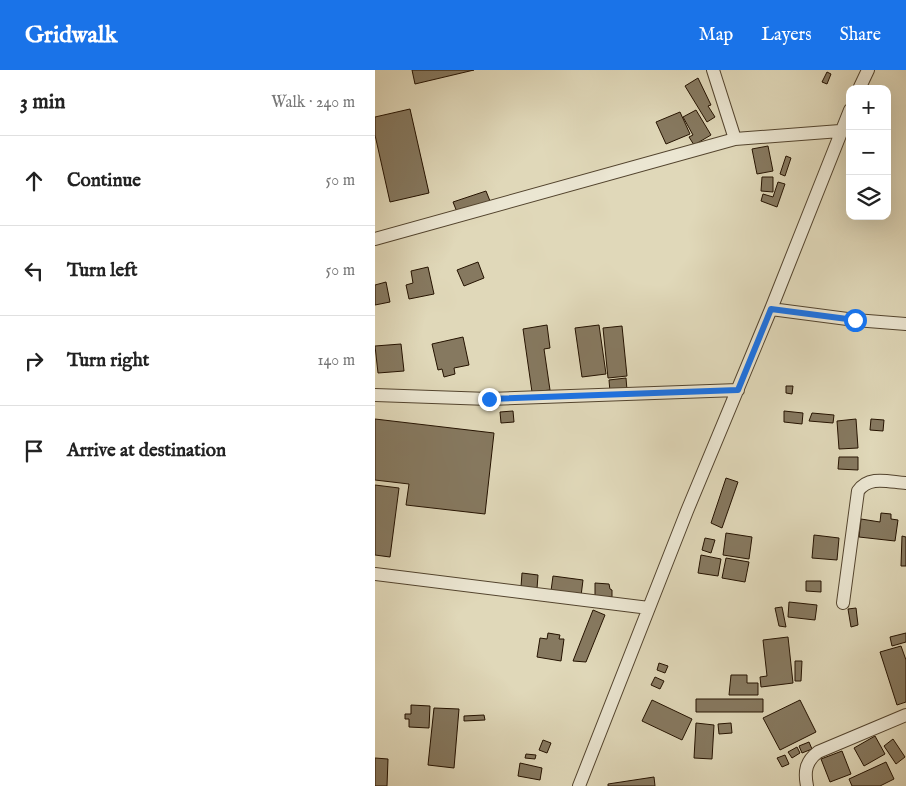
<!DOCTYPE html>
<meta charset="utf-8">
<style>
body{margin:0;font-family:"IM FELL English",serif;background:#f6f6f6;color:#222}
.controls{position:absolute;right:15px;top:15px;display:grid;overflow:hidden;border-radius:10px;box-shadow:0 5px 20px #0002}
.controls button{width:45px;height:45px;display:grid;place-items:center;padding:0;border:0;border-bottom:1px solid #e0e0e0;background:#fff;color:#222;font:25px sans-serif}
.stop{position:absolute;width:15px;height:15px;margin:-11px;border:4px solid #1a73e8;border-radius:50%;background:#fff}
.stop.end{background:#1a73e8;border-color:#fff;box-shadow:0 1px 5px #0008}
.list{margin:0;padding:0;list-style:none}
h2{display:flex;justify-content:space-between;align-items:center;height:65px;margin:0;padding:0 20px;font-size:21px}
h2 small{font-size:16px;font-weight:400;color:#767676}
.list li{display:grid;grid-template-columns:32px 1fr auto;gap:15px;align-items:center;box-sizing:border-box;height:90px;padding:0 20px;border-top:1px solid #e0e0e0}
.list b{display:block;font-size:19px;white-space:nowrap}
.list em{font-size:16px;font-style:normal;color:#767676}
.icon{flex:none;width:28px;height:28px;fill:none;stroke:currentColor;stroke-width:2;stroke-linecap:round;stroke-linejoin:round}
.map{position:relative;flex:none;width:531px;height:716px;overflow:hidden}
header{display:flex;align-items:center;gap:30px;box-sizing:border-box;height:70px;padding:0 25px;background:#1a73e8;color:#fff}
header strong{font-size:24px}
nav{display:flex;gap:28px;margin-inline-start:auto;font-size:18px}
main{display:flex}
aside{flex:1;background:#fff}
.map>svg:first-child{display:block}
</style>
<header>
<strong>Gridwalk</strong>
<nav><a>Map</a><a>Layers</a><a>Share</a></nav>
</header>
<main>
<aside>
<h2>3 min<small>Walk · 240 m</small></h2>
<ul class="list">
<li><svg class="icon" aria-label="ahead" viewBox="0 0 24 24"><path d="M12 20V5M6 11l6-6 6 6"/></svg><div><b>Continue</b></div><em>50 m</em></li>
<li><svg class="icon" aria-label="left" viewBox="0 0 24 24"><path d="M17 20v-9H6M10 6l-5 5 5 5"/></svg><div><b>Turn left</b></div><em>50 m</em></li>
<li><svg class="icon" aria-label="right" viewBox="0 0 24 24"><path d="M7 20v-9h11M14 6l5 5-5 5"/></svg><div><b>Turn right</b></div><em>140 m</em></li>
<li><svg class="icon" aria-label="arrive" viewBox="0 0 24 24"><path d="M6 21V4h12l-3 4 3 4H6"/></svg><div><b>Arrive at destination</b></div></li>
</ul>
</aside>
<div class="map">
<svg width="531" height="716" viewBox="0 0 531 716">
<rect width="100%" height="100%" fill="#e0d8b9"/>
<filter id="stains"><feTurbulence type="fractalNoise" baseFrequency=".004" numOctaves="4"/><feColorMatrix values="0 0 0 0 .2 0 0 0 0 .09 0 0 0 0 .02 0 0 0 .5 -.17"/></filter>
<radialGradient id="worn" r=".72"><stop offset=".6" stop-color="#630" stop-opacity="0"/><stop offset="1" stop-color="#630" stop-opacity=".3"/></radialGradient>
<path fill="#867960" stroke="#241200" d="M37,0h62l-59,14z
M452,2l4,2 -4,10 -5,-2z
M323,8l13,27 -3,1 7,11 -8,5 -22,-36z
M35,39l19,84 -39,9 -15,-67v-18z
M321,40l15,25 -17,10 -5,-8 4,-2 -10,-18z
M305,42l10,22 -24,10 -10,-22z
M393,76l5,25 -16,3 -5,-25z
M411,86l5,2 -6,18 -5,-2z
M387,107h11v15l-12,-1z
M403,112l7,2 -8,23 -16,-6 2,-7 10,3z
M111,121l4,10 -33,11 -4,-10z
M103,192l6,16 -20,8 -7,-16z
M53,197l6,27 -25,5 -3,-14 7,-2 -2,-12z
M11,212l4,20 -15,3v-20z
M172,255l3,23 -6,1 6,41 -18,2 -9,-63z
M224,255l7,49 -24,3 -7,-49z
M247,256l5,50 -19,2 -5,-50z
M88,267l6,28 -15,3 1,6 -11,3 -2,-8 -4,1 -6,-26z
M26,274l3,27 -26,2 -3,-27z
M251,308l1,12 -17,2 -1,-12z
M411,316h7l-1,8 -6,-1z
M138,341l1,11 -13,1 -1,-11z
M409,341l19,2 -1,11 -18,-2z
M437,343l22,2 -1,8 -24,-2z
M0,349l119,14 -9,81 -79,-9 3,-21 -34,-4z
M481,349l2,29 -19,1 -2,-28z
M496,349l13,1 -1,11 -13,-1z
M464,387h19v13l-20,-1z
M351,408l12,4 -16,46 -11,-5z
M0,415l24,3 -9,69 -15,-2z
M506,443l10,1v5l7,1 -3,21 -36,-4 2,-18 19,3z
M351,463l26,4 -3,22 -26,-4z
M439,465l25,3 -2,22 -25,-2z
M527,466l4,1v29h-5z
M330,468l10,2 -4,13 -9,-3z
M326,485l20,4 -3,17 -20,-3z
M351,488l23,4 -4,20 -23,-4z
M147,503l16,2 -1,14 -16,-2z
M178,506l30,4 -2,16 -30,-5z
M431,511h15v11l-15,-1z
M220,513l14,1 1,5 2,1v7l-17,-1z
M414,532l28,3 -2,15 -27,-3z
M407,537l4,20 -7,-1 -4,-18z
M481,538l2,17 -7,2 -3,-18z
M218,540l12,5 -19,47 -13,-1z
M173,563l12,2 -1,4h5l-3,22 -24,-4 3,-19 7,1z
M531,563v9l-14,4 -2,-9z
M413,567l5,46 -32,4 -1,-10 7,-1 -4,-36z
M526,576l5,14v42l-9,3 -17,-53z
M420,591h7l-1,20h-6z
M284,593l9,3 -3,7 -8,-3z
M356,605h16v8h11v12h-29z
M280,607l9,4 -4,8 -9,-4z
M321,629h67v13h-67z
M277,630l40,19 -10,21 -40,-19z
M425,630l16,32 -36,18 -17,-32z
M36,635l19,1 -1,22 -20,-1v-8h-4v-5h6z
M59,638l25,1 -5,59 -26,-3z
M109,645l1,5 -21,1v-5z
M321,653l18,2 -2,34 -18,-1z
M356,653l1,10 -13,1 -1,-10z
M500,666l10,18 -21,12 -10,-18z
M518,669l12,18 -9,7 -12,-18z
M168,670l8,3 -4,10 -8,-3z
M434,672l3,7 -10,4 -3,-7z
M422,677l3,6 -8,5 -4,-6z
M467,681l9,23 -21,8 -9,-23z
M151,684l10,1 -1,4 -10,-1z
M410,685l4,9 -7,3 -5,-9z
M0,688l13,1 -1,27h-12z
M511,692l8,17 -14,7h-28l-3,-7z
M145,693l22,5 -2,12 -22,-4z
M279,707l1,9h-47v-2z"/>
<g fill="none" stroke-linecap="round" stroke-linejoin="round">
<g stroke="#53442e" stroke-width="14">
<path id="street" d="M338,0l22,69 105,-8
M484,19l9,-19
M0,169l360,-100
M396,239l84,11 51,4
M0,325l114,4 249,-9
M0,504l274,34
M468,533l15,-112c11,-16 31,-9 48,-8
M204,716l108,-275 84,-202 79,-199
M432,716c-3,-15 -1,-25 11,-34l88,-37"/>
</g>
<use href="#street" stroke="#ebe6d2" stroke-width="12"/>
</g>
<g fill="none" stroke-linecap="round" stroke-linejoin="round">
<path stroke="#1a73e8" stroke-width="6" d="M114,329l249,-9 33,-81 84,11"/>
</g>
<rect width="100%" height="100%" filter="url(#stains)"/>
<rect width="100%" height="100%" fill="url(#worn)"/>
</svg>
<div class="controls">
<button>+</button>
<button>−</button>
<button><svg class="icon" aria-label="layers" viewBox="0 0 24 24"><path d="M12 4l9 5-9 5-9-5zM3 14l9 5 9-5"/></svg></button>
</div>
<div class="stop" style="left:480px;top:250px"></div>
<div class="stop end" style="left:114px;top:329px"></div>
</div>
</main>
